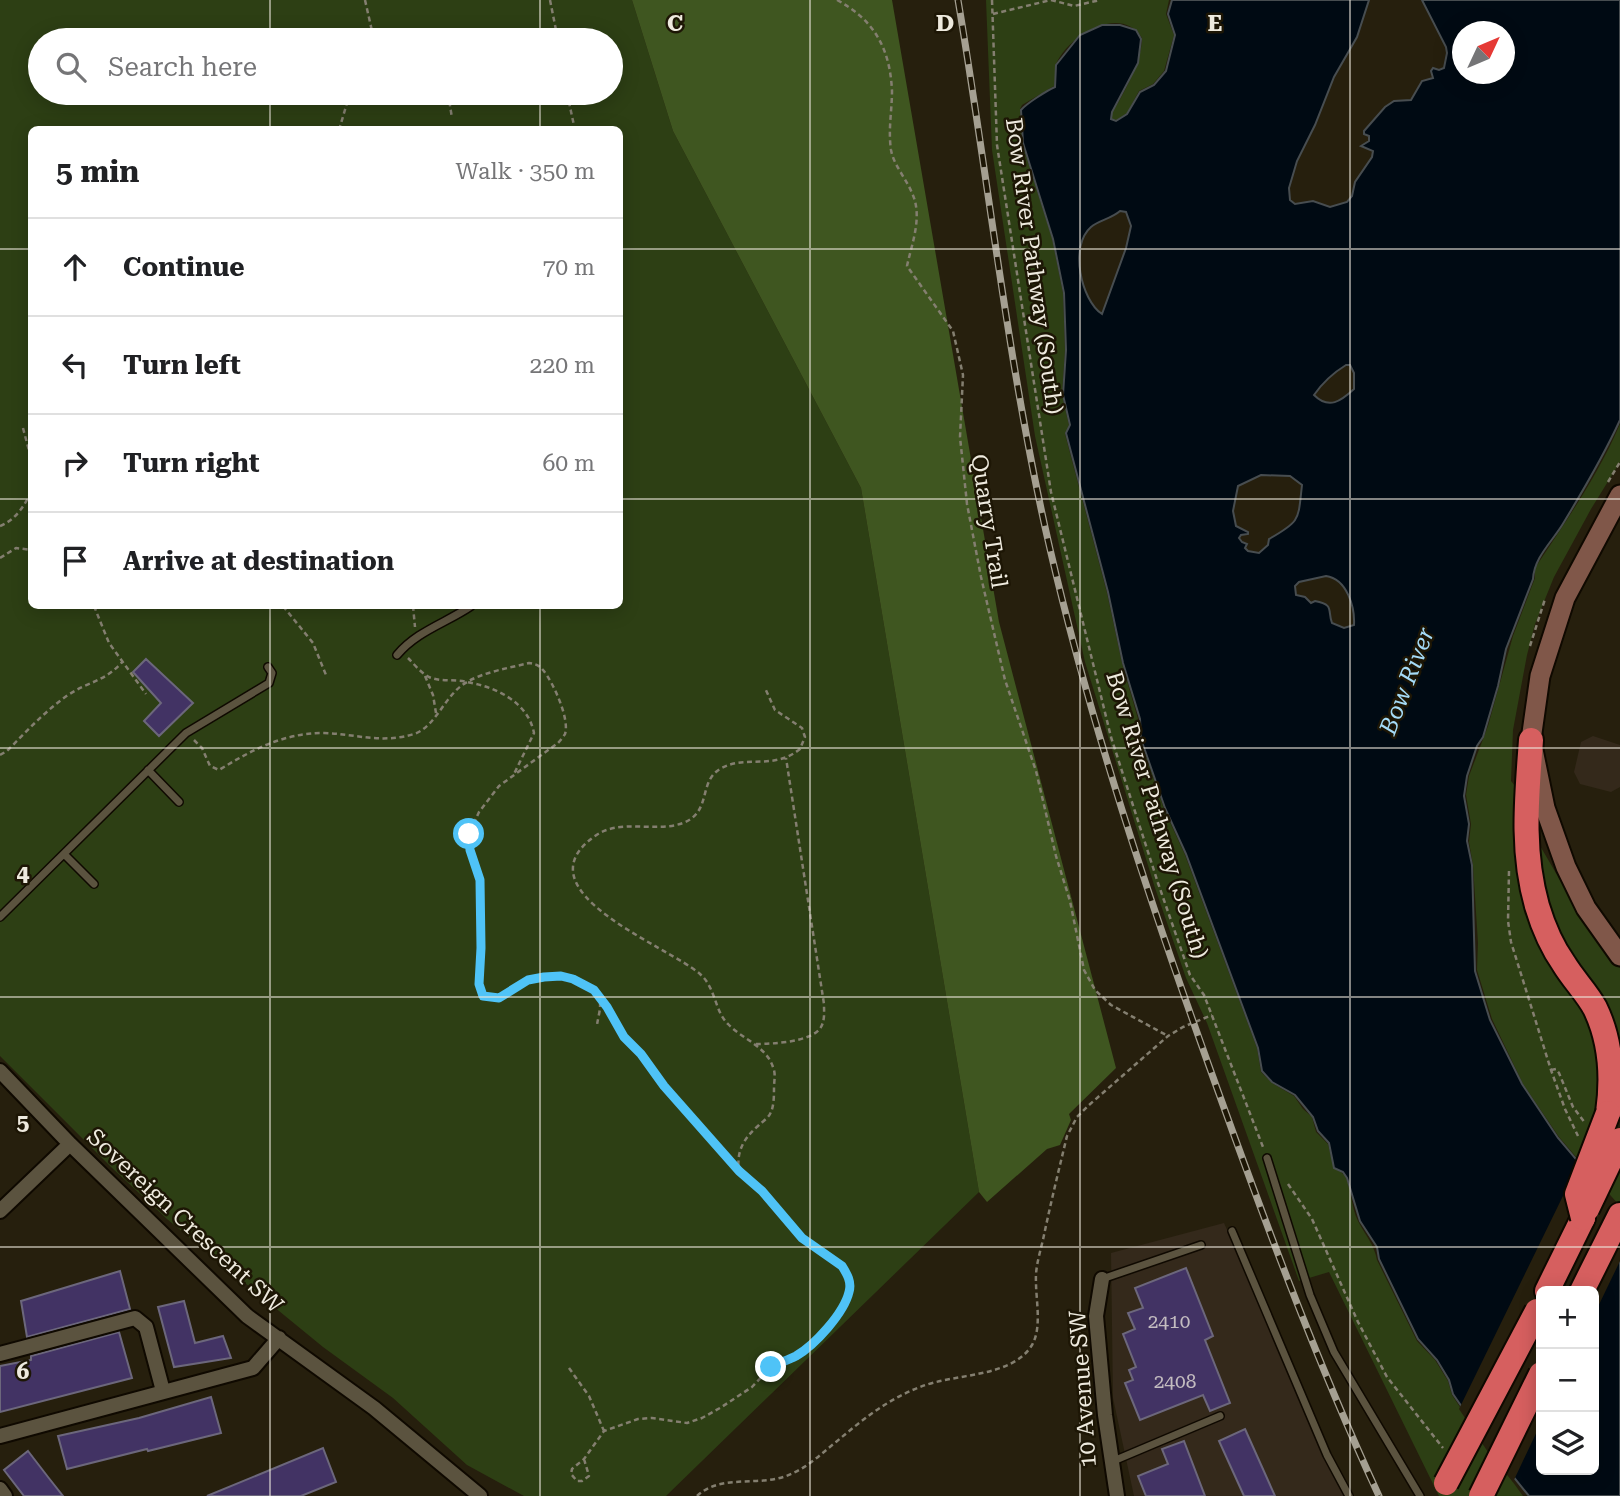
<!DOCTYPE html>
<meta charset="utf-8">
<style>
body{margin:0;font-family:"Roboto Serif",serif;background:#f2f2f2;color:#202124}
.controls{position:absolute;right:21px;bottom:21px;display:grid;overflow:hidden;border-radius:10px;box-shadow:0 4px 18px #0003}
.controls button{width:63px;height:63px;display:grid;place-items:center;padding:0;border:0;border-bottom:2px solid #e0e0e0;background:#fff;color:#202124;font:35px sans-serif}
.compass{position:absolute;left:1452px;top:21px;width:63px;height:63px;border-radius:50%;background:#fff;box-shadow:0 4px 18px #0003;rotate:46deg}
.stop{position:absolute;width:21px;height:21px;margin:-16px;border:5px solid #4fc3f7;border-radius:50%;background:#fff}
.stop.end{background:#4fc3f7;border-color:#fff;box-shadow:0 2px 7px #0008}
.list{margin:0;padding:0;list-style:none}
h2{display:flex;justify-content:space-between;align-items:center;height:91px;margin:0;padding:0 28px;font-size:30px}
h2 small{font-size:23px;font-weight:400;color:#757577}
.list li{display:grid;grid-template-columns:46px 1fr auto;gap:21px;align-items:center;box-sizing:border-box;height:98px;padding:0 28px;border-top:2px solid #e0e0e0}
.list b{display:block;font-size:26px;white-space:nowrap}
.list em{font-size:23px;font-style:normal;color:#757577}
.icon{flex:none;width:38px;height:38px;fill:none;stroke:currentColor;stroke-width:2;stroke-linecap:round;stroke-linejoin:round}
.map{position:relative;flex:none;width:1620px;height:1496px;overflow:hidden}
.search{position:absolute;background:#fff;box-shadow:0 4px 18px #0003;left:28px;top:28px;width:595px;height:77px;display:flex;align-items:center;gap:18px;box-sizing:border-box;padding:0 24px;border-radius:38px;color:#757577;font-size:26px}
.panel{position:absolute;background:#fff;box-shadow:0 4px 18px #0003;left:28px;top:126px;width:595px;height:483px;border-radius:10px}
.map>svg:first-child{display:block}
</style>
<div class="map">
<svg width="1620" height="1496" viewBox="0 0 1620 1496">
<rect width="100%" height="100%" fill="#261f0d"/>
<path fill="#34291b" d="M1593,736l27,9v42l-9,5 -31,-8 -6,-12 7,-30z
M1224,1223l122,273h-212l-21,-98 -2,-145z"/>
<path fill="#2d3f14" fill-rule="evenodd" d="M0,0h632l41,131 188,357 118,704 -313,304h-142l-57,-31 -74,-67 -70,-51 -156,-128 -56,-52 -111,-111zM40,40h571v53h-571zM32,130h588v476h-588z
M986,0h183l-3,14 8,21 -10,36 -11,13 -14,7 -12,22 -10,7 -5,-1v-6c12,-19 30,-53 30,-75 -21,-34 -73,-3 -86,26 -2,6 0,15 -2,22l-32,19 -2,4 2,34 30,95 11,55 2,57 -3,45 7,30 -4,9 42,159 15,70 16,56 2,20 24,70 21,46 72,193 4,24 11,11 22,13 9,13 9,8 4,15 12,12 6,24c5,3 10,5 12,10 6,14 5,29 12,43 7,14 16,23 19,39l40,81 18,19 13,21 4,14 21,32 50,69h-84l-110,-224 -30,9 -92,-258 -21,-45 -31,-90 -70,-226 -50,-226 -43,-286z
M1620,424v38l-29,47 -37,68 -19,47 -8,31 -14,75 -2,51 8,10 1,62 70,169 30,134v52l-61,-71 -36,-53 -31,-65 -15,-49 1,-27 -5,-78 -4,-23 2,-18 -5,-29 3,-19 19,-50 25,-90 22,-58v-10c31,-47 63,-92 85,-144z
M1532,832l53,91 35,45v118l-69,-171z"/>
<path fill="#3f5620" d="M632,0h260l107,622 117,446 -47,46 2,6 -11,25 -13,4 -60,53 -8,-10 -118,-704 -188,-357z"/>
<path fill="#000a13" stroke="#474d50" stroke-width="2" fill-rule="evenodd" d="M1172,0h197l-12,37 -23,40 -19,48 -18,36 -8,27 1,12 5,4 18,-3 17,6 17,-5 5,-6 3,-14 17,-25 1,-6 -12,-5 8,-5v-5l-5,-2v-3l21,-24 9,-6 17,-1 11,-19 11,-3 -2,-7 2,-3 6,2 5,-2 3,-15 -1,-6 -24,-47h198v420c-16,35 -36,69 -56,102 -11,19 -30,35 -31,57l-27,70 -8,37 -15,51 -6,9 -10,30 -3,20 5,28 -2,17 5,24 3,106 15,49 32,64 36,54 62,73v285h-91l-38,-47 -38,-55 -4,-14 -12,-20 -19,-21 -39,-80 -2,-12 -17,-26 -13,-43 -4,-6 -9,-4 -5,-25 -11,-12 -5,-14 -18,-22 -23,-13 -10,-11 -4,-23 -72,-194 -21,-46 -24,-69 -1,-20 -17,-56 -15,-71 -42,-159 4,-8 -7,-30 3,-45 -2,-57 -11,-54 -30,-96 -2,-33c5,-6 25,-19 34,-23l1,-22 24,-30 22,-10h18l16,5 5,9 -3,24 -26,49 -1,7 5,2 11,-7 13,-22 14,-7 12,-14 9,-36 -7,-21zM1462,32h42v42h-42zM1120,211l6,1 5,14 -5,22 -24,66c-21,-14 -33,-68 -11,-87 8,-7 20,-8 29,-16zM1346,365h4l4,8v16c-13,12 -25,21 -40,6 9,-13 19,-22 32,-30zM1261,475l29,1 12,9c-4,35 -1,36 -33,54l-1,6 -9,8 -11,-2 -3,-3 2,-4 -5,-2 -3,-4 2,-3 7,-1v-2l-12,-6 -3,-15 5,-25zM1326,576c21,3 29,31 28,49l-10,3 -12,-5c-5,-13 3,-18 -17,-22l-4,2 -6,-6 -9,-2 -1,-9 4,-4zM1541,1291h53v179h-53z"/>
<path fill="#261f0d" d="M1581,1159l4,8 35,39v55l-26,54v-24h-53v132l-28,59 -25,-30 -29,-43z"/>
<path fill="#423364" stroke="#6c677c" stroke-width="2" d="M146,659l47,44 -34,33 -15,-15 17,-18 -28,-31z
M1186,1268l27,68 -8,4 25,63 -20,8 -7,-16 -63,25 -15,-37 8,-3 -4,-10 7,-3 -13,-33 12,-5 -7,-16 15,-5 -8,-20z
M120,1271l10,38 -103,28 -6,-36z
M184,1301l11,42 28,-7 8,22 -57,9 -16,-60z
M119,1332l13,46 -132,34v-46l31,-6v-4z
M211,1397l10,36 -73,18 -1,-2 -80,20 -9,-33 81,-18z
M1245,1429l30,67h-31l-25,-55z
M1184,1441l21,55h-59l-8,-20 30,-12 -6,-15z
M323,1448l13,34 -35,14h-94z
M28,1451l20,26 15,19h-39l-20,-26z"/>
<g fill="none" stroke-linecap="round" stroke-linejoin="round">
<g stroke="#0f0900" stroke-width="10">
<path id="lane" d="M397,655c20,-24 49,-32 74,-49
M148,770l31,32
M64,854l30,30
M0,917l186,-184 83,-50 3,-10 -4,-6
M1267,1158l43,137 24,57 86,144
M1232,1231l95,224 22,41
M1102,1279l99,-34
M1111,1462l109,-46"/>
</g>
<g stroke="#0f0900" stroke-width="18">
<path id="street" d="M0,1071l70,73 177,172 127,92 106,88
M0,1211l70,-67
M1102,1279l-6,37 9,99 12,81
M0,1354l135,-36 11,9 17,64
M0,1436l253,-68 26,-30
M0,1489l5,7"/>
</g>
<g stroke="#0f0900" stroke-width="23">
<path id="secondary" d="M1620,495l-55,103 -25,78 -9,64 14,68 21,59 20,41 34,48"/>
</g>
<g stroke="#0f0900" stroke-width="28">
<path id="highway" d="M1531,740c-4,56 -10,110 6,166 6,20 15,41 27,58 9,15 23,29 31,44 16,33 18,70 13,105
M1547,1291l36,-73
M1582,1291l38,-76"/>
</g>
<path stroke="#847f70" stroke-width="2.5" stroke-dasharray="5 3.5" stroke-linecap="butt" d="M365,0l9,40
M550,0l8,40
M837,0c37,20 53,48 55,91 0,20 -4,38 -1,59 3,16 15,28 21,43 11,23 0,50 -5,73l46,65 10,44 -3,62 7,67 14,73 24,103 31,91 20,85 14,45 14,69 11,20 16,15 57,31
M992,0l5,145 54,347 60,245 47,146 32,92 14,20 59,152
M1051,0l23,6 26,-6
M993,14l58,-14
M448,93l4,25
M567,93l8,37
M339,130l11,-37
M23,428l9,34
M1608,482l12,-20
M0,526c16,-6 26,-22 32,-37
M0,558l16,-10 16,2
M94,606l15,37 37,51
M283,606l30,37 13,32
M413,606l2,21
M1530,646l15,-47
M408,658c6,6 13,15 21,19 11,5 26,2 38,5 29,5 61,20 67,51l-20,41
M425,676l8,19 3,18
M194,740l8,8 8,18 9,4c33,-20 64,-37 105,-37 32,1 57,11 90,1 22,-7 31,-40 53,-52 17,-10 42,-14 62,-19 6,1 10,2 14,7 10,12 27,49 22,64 -1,2 -5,7 -7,9l-59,43 -20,26 -10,22 1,16 10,30 -1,111 4,5c25,5 24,-9 45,-16 20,-7 61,-7 71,18 3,8 -1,19 -2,27
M0,755l7,-4c20,-20 38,-40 61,-56 21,-14 37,-13 55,-34
M1509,871l-1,50 3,21 40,128 14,39 13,27
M599,998l8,9 17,30 17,17 23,32 73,82
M756,1044c16,0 57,-2 65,-17 4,-7 3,-15 3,-23l-38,-246
M1551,1070l5,-1 3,4 14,34 12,16
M1288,1184l24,35 46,103 29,55 56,71
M569,1368l20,28 15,35
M584,1459l5,17 -7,5h-5l-6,-7 1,-5 12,-10 20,-28 34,-12 14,-1 35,5 15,-5 18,-10 32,-21 19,-20 25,-11 12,-9 13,-12 25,-35 4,-9 -1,-10 -7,-15 -40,-28 -40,-48 -23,-19c-3,-20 5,-33 20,-46 3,-3 9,-7 11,-11 4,-7 4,-18 4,-26 0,-7 2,-14 -1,-21 -7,-21 -31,-28 -45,-43 -14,-14 -12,-36 -28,-50 -32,-28 -183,-83 -105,-138 24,-18 61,-3 88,-13 29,-11 15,-41 37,-54 25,-15 53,2 80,-20l5,-12 -3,-9 -27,-18 -10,-22
M697,1496c26,-24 65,-7 96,-23 16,-7 29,-20 43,-31 26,-22 52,-43 84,-55 35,-14 92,-9 112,-42 10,-17 4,-44 4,-63 -1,-16 5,-32 8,-47 7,-33 15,-66 23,-99l10,-19 12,-12 79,-69 15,-9 29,-12"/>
<use href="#lane" stroke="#5b533f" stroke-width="7"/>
<use href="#street" stroke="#5b533f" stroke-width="14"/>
<use href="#secondary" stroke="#805749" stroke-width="19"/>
<use href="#highway" stroke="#d65f5f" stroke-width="24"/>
<g stroke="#a5a092" stroke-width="7">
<path id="rail" d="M958,0c31,183 50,368 92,549 41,176 98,347 159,517 52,145 105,290 170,430"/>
</g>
<use href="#rail" stroke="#1d1605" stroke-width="4.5" stroke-dasharray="13" stroke-linecap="butt"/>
<g stroke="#0f0900" stroke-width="28" stroke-linecap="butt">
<path id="highway-bridge" d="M1587,1209l33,-69
M1583,1218l-6,-24 31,-81
M1446,1483l91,-172
M1481,1496l60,-122"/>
</g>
<use href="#highway-bridge" stroke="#d65f5f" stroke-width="24"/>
</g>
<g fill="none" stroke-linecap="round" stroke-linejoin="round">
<path stroke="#4fc3f7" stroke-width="9" d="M469,834l1,16 10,30 1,68 -2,36 4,12 16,2 29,-18 16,-3 17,-1 12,3 21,11 13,17 17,30 17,17 23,32 75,85 23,20 40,47 40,28c5,8 10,16 7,26 -5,21 -34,53 -53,64 -8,4 -17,7 -25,11"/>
</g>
<path fill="none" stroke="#eeeade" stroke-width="2" stroke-opacity="0.55" d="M270,0v40M540,0v40M810,0v1496M1080,0v1496M1350,0v1496M270,93v37M540,93v37M0,249h32M620,249h1000M0,499h32M620,499h1000M270,606v890M540,606v890M0,748h1620M0,997h1620M0,1247h1620"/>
<g text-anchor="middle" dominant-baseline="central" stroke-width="5" stroke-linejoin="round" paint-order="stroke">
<g font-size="19" fill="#c3bcc0">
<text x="1169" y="1321">2410</text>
<text x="1175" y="1381">2408</text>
</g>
<g font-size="23" fill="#eeeade" stroke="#1d1605">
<text transform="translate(1034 266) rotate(82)">Bow River Pathway (South)</text>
<text transform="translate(989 521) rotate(81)">Quarry Trail</text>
<text transform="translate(1157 815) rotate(73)">Bow River Pathway (South)</text>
<text transform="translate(185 1221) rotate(43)">Sovereign Crescent SW</text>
<text transform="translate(1083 1389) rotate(-94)">10 Avenue SW</text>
</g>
<g font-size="24" font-style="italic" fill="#a5dbf7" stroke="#1d1605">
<text transform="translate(1407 681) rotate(-69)">Bow River</text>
</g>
</g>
<g font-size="23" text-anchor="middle" font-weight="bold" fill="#eeeade" stroke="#1d1605" stroke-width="5" stroke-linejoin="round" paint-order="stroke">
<text x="675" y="31">C</text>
<text x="945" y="31">D</text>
<text x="1215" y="31">E</text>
<text x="23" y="881">4</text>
<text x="23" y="1130">5</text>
<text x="23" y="1379">6</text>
</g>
</svg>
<div class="controls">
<button>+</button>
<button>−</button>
<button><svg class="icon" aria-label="layers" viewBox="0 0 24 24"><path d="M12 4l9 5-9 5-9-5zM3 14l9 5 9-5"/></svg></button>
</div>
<svg class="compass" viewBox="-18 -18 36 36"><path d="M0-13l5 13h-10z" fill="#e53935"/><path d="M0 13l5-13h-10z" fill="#757577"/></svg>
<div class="stop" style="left:469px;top:834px"></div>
<div class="stop end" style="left:771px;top:1367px"></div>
<div class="search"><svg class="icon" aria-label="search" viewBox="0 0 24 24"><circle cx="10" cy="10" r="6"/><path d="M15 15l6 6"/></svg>Search here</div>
<section class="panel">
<h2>5 min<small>Walk · 350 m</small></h2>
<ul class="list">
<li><svg class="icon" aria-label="ahead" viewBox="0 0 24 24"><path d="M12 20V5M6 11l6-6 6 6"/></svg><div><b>Continue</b></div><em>70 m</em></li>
<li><svg class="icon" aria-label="left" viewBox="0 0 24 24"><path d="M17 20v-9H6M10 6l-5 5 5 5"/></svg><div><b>Turn left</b></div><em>220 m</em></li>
<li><svg class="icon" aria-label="right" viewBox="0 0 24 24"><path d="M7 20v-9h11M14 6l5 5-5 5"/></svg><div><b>Turn right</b></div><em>60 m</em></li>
<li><svg class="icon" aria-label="arrive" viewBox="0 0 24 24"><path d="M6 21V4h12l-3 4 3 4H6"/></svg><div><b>Arrive at destination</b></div></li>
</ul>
</section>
</div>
